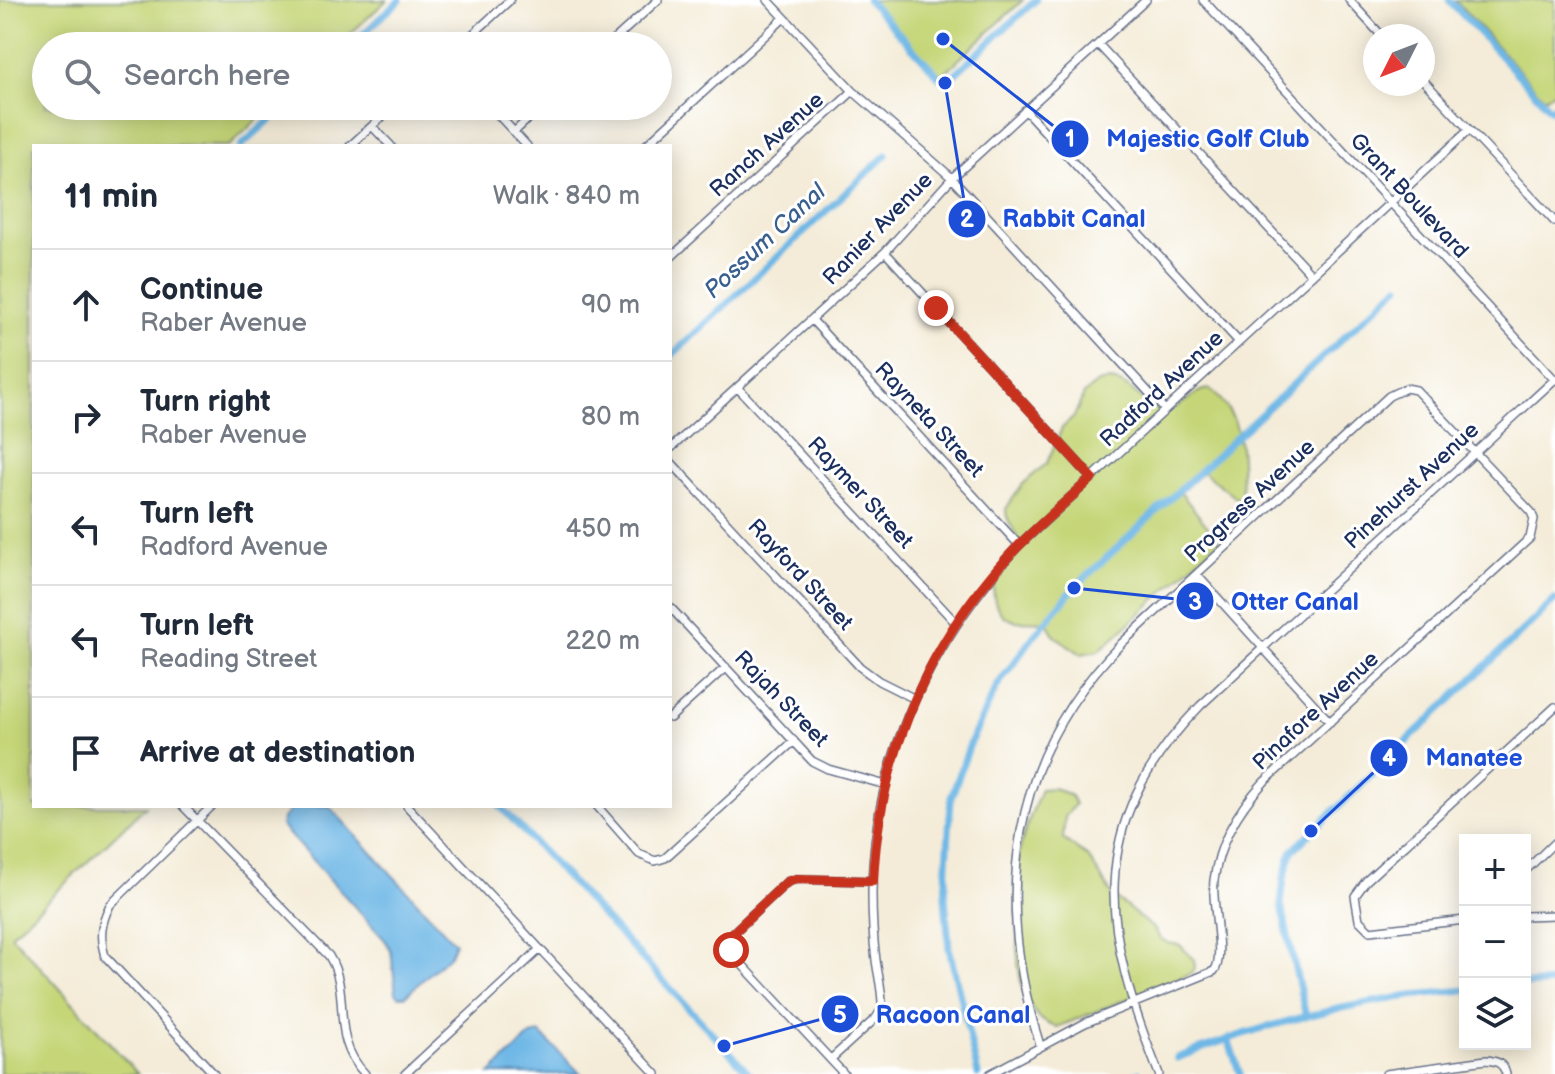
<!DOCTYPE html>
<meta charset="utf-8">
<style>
body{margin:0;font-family:"Balsamiq Sans",sans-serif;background:#f6f6f7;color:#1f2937}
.controls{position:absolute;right:24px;bottom:24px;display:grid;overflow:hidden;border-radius:0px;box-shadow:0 4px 20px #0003}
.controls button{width:72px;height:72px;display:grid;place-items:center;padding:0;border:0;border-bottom:2px solid #e0e1e3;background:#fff;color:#1f2937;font:40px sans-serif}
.compass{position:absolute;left:1363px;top:24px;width:72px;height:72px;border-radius:50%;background:#fff;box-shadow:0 4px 20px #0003;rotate:228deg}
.stop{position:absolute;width:24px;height:24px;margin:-18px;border:6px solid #c8321e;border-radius:50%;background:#fff}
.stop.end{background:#c8321e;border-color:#fff;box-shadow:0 2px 8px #0008}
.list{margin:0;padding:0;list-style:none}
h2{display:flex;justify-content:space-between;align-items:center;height:104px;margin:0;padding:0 32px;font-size:34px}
h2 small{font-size:26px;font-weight:400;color:#747a83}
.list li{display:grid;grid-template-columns:52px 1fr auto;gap:24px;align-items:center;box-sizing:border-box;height:112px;padding:0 32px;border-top:2px solid #e0e1e3}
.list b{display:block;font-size:30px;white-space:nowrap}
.list p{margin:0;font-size:26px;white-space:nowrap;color:#747a83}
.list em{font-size:26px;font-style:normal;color:#747a83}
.icon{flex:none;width:44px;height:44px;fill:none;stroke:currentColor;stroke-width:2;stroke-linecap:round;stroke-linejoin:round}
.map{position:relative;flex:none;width:1555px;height:1074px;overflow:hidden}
.search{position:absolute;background:#fff;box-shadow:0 4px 20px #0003;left:32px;top:32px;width:640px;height:88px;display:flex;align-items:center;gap:20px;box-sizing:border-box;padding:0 28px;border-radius:44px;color:#747a83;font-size:30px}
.panel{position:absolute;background:#fff;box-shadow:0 4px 20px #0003;left:32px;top:144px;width:640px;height:664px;border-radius:0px}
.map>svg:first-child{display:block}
</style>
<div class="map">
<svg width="1555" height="1074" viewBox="0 0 1555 1074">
<rect width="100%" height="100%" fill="#fff"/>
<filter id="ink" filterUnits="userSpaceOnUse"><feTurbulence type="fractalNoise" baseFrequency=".0125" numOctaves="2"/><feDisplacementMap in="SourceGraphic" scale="16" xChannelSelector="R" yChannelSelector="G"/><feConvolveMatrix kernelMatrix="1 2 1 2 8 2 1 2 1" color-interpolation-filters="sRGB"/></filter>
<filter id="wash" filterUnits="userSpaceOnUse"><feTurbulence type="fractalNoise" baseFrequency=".006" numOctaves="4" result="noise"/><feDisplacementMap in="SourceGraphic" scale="32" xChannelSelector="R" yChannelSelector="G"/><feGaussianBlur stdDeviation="1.8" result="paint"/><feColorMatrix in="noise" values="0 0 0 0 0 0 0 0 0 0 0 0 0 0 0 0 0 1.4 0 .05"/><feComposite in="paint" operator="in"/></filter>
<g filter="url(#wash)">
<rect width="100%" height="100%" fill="#f4ecd8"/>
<path fill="#c5d577" stroke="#70826a" stroke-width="2" d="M0,0h387l-50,46h-291v60h226l-43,40h-195v660h112l-135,129 127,139h-138z
M869,0h154l-84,78z
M1455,0h100v91l-11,7z
M1107,381c28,0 34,29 57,29 17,1 28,-20 46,-21 40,35 28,68 33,114l-40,-31 -23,20 39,49 -112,103 -9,7 -17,3 -26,-18 -8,-13c-11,-3 -20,-1 -31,-2 -21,-3 -27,-29 -19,-45 5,-11 15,-22 22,-31 -1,-14 -14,-23 -13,-36l16,-24 25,-22 15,-35 12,-11 10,-23 14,-11z
M1054,788l17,8 4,8 -10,13 -2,22 25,18 25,39 41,33 6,9 8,5 12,2 14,15 1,8 -5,6 -133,53c-45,-11 -40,-83 -40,-118 1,-17 0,-34 1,-50 3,-23 15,-48 23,-70z"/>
<path fill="#6eb7e6" stroke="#4473a2" stroke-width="2" d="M294,806h35l126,137 -5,12 -45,41h-6l-3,-3 -5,-42 -6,-11 -100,-110 -4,-5 2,-7z
M540,1033l41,41h-91l41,-39z"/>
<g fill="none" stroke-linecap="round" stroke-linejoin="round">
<path stroke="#6eb7e6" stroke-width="7" d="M868,0l77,83 91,-83
M1449,0l102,110 4,-4
M350,46l50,-46
M241,146l44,-40
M670,357l216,-202
M500,806l250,268
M1525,985l30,-2
M1306,1017l-25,-112 3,-27 8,-27 263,-251
M1228,1039l12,35
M1177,1058c91,-36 190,-60 288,-68
M978,1074l-29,-126 -4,-51 6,-99 20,-57 26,-55 36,-49 41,-49 325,-302
M1137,1074l2,-1"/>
</g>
</g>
<g filter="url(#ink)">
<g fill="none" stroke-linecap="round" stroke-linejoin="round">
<g stroke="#677189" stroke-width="10">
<path id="minor" d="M768,0l85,91 99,87 213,232
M1203,0l352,380
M1349,0l33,36
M1098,44l214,231
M460,46l50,-46
M607,46l51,-46
M1423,80l132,142
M490,106l37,40
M1025,110l214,232
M372,126l19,20
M514,132l28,-26
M350,146l44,-40
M645,146l139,-128
M885,252l207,226
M670,258l183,-167
M812,320l207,225
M738,388l218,235
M670,449l215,-197 67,-74 194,-178
M670,461l190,206 19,14 36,18
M1197,575l133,147
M670,607l142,154 16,8 58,16
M670,718l56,-51
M183,806l146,150c24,40 -1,79 36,118
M212,806l-102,99c-9,18 -11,32 -5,51l109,118
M407,806l249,268
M597,806l42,48 16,7 10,-3 10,-9 119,-108
M1525,871l30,-29
M1525,916l30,-1
M1465,920l-95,11 -11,-11 -4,-24 11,-15 189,-174
M831,1059l45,-41 6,-9c1,-16 -4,-33 -6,-49 -3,-22 -4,-45 -4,-67 1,-135 58,-250 147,-348l450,-415
M405,1074l135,-125
M844,1074l-108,-116c-6,-8 -7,-14 -4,-24l55,-52 9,-3 77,2
M990,1074l95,-51 129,-52c12,-13 -3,-67 0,-91 5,-38 24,-70 50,-98l266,-244 4,-19 -3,-7 -115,-122 -10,-2 -17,8 -267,247c-113,113 -129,255 -82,402
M1159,1074c-57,-143 -76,-248 41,-368l354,-326
M1386,1074l100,-14c11,1 17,3 20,14"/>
</g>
<use href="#minor" stroke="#fff" stroke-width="7"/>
</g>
</g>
<g fill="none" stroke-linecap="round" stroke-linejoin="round" filter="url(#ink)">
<path stroke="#c8321e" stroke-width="10" d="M731,950l1,-16 55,-52 9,-3 77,2c5,-112 47,-220 119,-306 30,-36 66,-66 100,-97l-156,-170"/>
</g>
<g text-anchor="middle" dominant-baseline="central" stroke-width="6" stroke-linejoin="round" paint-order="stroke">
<g font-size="22" fill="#1b2f5e" stroke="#fff">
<text transform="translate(767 145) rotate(-42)">Ranch Avenue</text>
<text transform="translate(1409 196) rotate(47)">Grant Boulevard</text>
<text transform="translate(878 229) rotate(-46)">Ranier Avenue</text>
<text transform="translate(1162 389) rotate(-43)">Radford Avenue</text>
<text transform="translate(929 420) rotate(47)">Rayneta Street</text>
<text transform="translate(1412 486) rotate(-43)">Pinehurst Avenue</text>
<text transform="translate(860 493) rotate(47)">Raymer Street</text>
<text transform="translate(1250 501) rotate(-43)">Progress Avenue</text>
<text transform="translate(800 575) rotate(47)">Rayford Street</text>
<text transform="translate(781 699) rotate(46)">Rajah Street</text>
<text transform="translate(1316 711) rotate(-43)">Pinafore Avenue</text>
</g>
<g font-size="24" font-style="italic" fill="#385f8e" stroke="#fff">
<text transform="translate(765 241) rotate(-43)">Possum Canal</text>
</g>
</g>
<path fill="none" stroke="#1d4ed8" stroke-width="3" d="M943 39L1070 139M945 83L967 219M1074 588L1195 601M1311 831L1389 758M724 1046L840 1014"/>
<g fill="#1d4ed8" stroke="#fff" stroke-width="3">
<circle cx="943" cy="39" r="8"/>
<circle cx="945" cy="83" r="8"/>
<circle cx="1074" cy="588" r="8"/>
<circle cx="1311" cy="831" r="8"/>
<circle cx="724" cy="1046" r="8"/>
<circle cx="1070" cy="139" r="20"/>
<circle cx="967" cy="219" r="20"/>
<circle cx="1195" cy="601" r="20"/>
<circle cx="1389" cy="758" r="20"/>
<circle cx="840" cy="1014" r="20"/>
</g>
<g font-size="24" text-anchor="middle" font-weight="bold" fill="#fff">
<text x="1070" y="147">1</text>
<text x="967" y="227">2</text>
<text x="1195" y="610">3</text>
<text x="1389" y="766">4</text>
<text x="840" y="1023">5</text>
</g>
<g font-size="24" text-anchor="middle" font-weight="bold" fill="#1d4ed8" stroke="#fff" stroke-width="6" stroke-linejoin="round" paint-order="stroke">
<text x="1208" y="147">Majestic Golf Club</text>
<text x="1074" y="227">Rabbit Canal</text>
<text x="1295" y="610">Otter Canal</text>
<text x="1474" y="766">Manatee</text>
<text x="953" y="1023">Racoon Canal</text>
</g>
</svg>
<div class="controls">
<button>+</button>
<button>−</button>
<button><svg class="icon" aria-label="layers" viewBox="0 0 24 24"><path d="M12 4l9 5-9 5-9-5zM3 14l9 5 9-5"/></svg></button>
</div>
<svg class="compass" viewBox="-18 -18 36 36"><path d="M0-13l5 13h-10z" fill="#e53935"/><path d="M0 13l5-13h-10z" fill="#747a83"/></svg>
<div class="stop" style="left:731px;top:950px"></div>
<div class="stop end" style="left:936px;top:308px"></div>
<div class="search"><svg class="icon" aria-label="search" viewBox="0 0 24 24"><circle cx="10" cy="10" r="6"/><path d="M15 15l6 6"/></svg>Search here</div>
<section class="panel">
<h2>11 min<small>Walk · 840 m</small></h2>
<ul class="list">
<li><svg class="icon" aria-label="ahead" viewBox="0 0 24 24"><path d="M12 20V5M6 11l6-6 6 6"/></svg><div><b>Continue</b><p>Raber Avenue</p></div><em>90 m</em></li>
<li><svg class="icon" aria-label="right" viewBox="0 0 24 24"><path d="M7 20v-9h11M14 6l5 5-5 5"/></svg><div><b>Turn right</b><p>Raber Avenue</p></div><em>80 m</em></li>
<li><svg class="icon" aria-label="left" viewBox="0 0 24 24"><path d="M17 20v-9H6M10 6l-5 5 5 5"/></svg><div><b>Turn left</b><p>Radford Avenue</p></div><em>450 m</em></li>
<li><svg class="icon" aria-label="left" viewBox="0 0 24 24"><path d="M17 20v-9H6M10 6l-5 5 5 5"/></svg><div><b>Turn left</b><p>Reading Street</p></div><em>220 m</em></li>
<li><svg class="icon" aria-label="arrive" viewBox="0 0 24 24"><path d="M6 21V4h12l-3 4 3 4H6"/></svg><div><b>Arrive at destination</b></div></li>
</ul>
</section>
</div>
